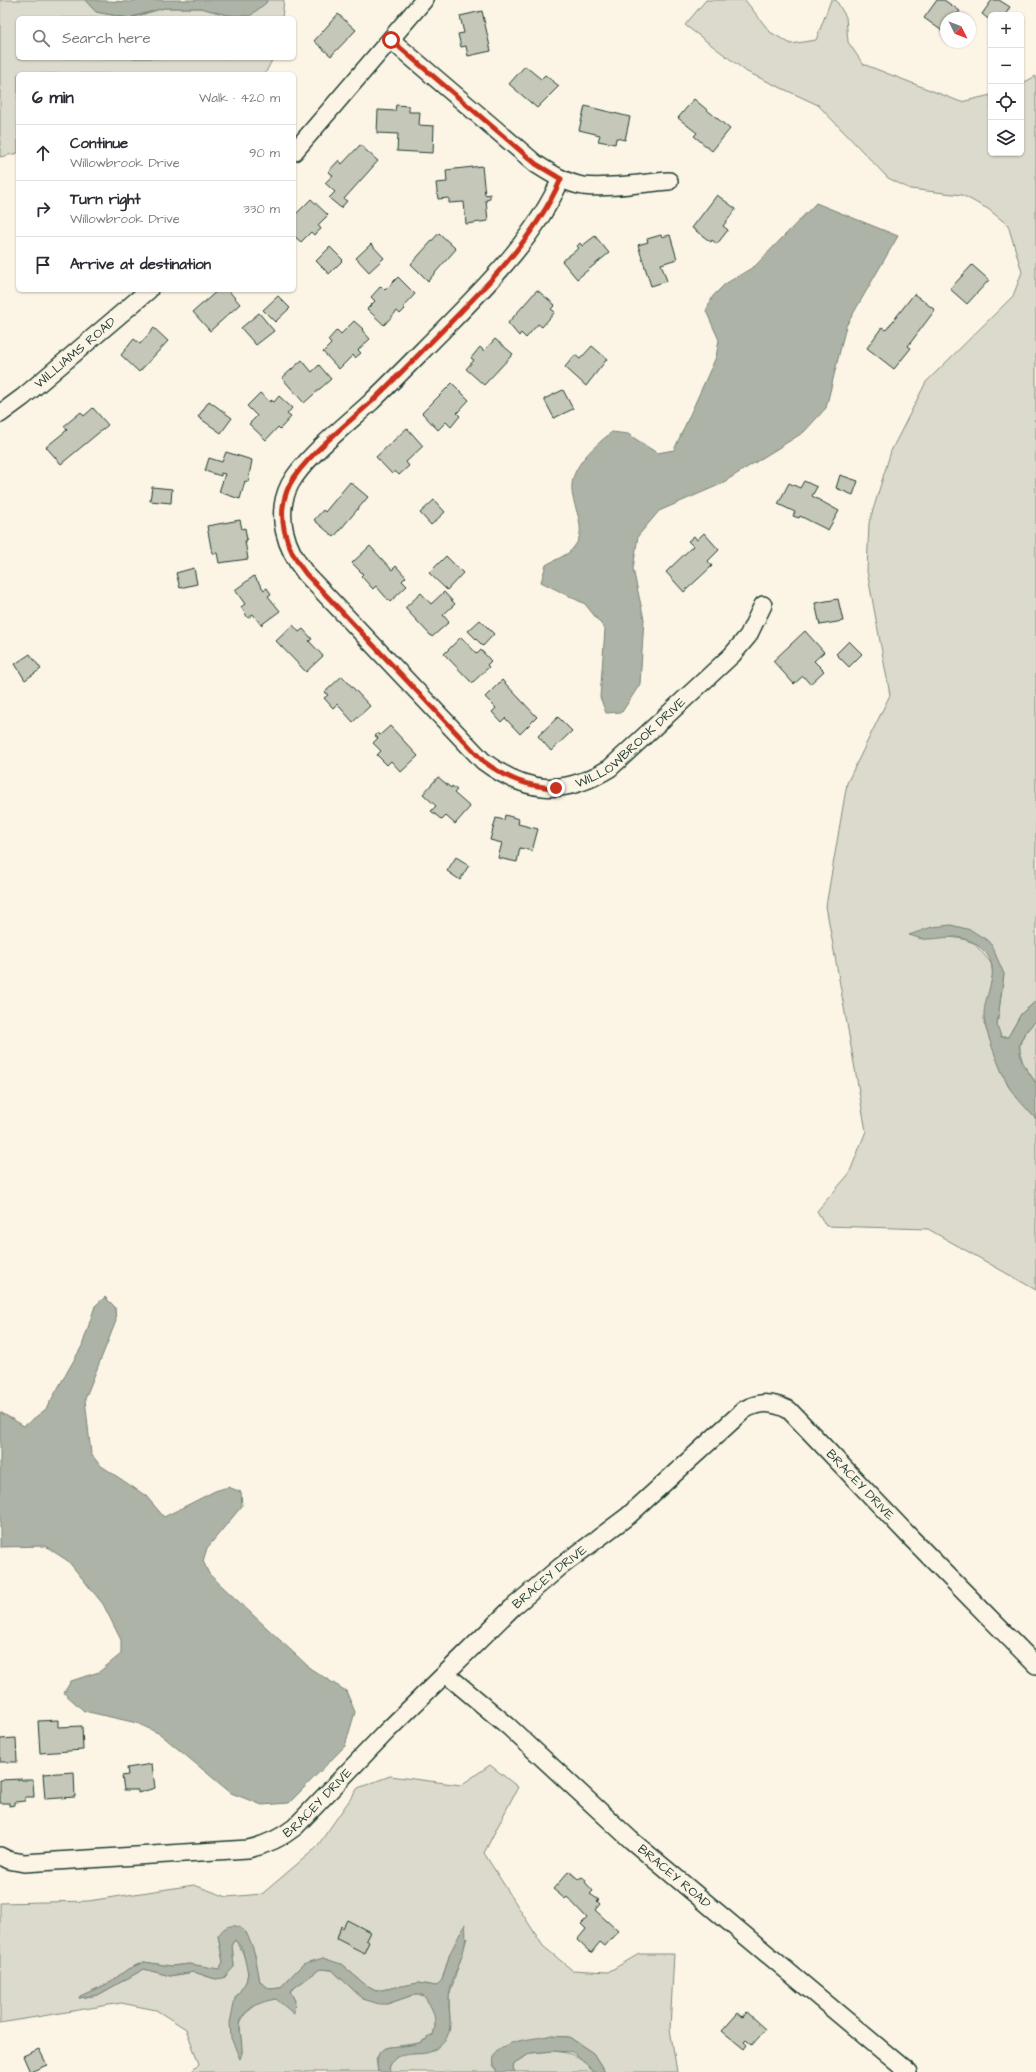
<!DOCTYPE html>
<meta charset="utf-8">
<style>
body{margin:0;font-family:"Architects Daughter",sans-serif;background:#f7f7f7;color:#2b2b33}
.controls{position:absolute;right:12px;top:12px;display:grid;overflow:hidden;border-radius:6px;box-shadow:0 1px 3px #0004}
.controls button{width:36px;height:36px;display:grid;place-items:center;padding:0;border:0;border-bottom:1px solid #e1e1e2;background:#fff;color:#2b2b33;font:20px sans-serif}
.compass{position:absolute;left:940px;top:12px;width:36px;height:36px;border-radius:50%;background:#fff;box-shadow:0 1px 3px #0004;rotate:132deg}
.stop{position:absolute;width:12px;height:12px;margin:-9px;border:3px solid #c8321e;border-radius:50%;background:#fff}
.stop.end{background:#c8321e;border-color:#fff;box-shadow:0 1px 4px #0008}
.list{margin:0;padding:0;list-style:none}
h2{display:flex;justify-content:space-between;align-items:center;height:52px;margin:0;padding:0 16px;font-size:17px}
h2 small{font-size:13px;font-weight:400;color:#7c7c81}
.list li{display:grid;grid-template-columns:26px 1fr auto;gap:12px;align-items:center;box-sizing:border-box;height:56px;padding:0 16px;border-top:1px solid #e1e1e2}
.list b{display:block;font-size:15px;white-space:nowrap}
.list p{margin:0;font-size:13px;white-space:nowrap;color:#7c7c81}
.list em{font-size:13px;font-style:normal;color:#7c7c81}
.icon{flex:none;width:22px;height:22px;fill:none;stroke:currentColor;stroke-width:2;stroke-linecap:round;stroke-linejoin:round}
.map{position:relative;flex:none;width:1036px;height:2072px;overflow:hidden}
.search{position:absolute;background:#fff;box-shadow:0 1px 3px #0004;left:16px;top:16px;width:280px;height:44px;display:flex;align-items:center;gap:10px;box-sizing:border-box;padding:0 14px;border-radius:6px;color:#7c7c81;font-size:15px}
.panel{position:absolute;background:#fff;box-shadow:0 1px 3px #0004;left:16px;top:72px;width:280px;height:220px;border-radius:6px}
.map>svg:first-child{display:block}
</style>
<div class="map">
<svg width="1036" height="2072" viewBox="0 0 1036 2072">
<rect width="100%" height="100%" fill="#fcf5e5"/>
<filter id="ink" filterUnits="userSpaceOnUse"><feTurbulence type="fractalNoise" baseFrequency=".025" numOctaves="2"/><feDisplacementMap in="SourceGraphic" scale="8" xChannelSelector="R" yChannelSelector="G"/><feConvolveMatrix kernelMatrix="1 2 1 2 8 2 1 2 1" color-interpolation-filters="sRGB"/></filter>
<g filter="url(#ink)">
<path fill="#dcdacc" stroke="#7e8c80" d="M0,0h85l11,12 32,6h-110v40h255l-8,16h-247v79l-18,4z
M267,0h17l-2,18h-151l33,-10h37l26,7 39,-12z
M706,0h39l25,32 21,12 25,-4 15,-40h5l10,17 2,25 15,22 98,38 30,-7v58h30v-69l15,-8v344h-2l2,2v579l-15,13 -13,23h-7l-4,-12 7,-51 -33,-44 -48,9 22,-3 18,3 11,4 17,20 2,11 -8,37 -1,12 24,63 28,33v171l-108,-61 -102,-3 -9,-15 32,-37 17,-43 -40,-225 21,-123 43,-88 -23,-124 2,-48 22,-72 35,-69 87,-86 9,-24 -14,-47 -20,-16 -26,-14 -52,-6 -22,-11 -70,-73 -71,-33 -62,-47z
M1036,1021v62c-18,-26 -25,-38 0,-62z
M490,1765l28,22 -34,66 59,93 29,24 36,2 31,-18h35l-4,75 7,43h-72l-12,-19 -24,-16 -21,-1 -55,28 4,8h-106l-2,-4 4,-9 6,-3 34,-5 17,-29 -1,-25 18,-59 -17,15 -8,27 -6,6 -18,-3 -42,8 -8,-4 -27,-23h-38l-23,24 -10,1 -10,-7 -5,-27 -9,-23 -28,4 5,26 -4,8 -29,-6 -19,2 -27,-4 -16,7 -19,14 -30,15 19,-3 46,-26 26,7 24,-4 21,7 19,-12 -2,-23 3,-4c8,10 16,29 11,42 -2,5 -7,11 -11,16l7,55 -2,-29 5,-10 16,-13 15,-2 19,2 -5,-10 30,-22 12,1 31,29 24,5 26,-9h11c10,14 14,23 9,40l-14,8 -33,5 -10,10 2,14h-187l8,-8 -13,-35 -30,-19 -35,-7 -121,20v-120l88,-2 106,-16 33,12 35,-3 54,-46 42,-60 32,-12 71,9z
M553,2051c20,2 27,5 40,21h-78l-2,-4 1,-5 17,-10z"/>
<path fill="#aeb3a7" stroke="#758479" d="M85,0l45,2 6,-2h131l-1,3 -16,13 -23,-1 -26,-7h-37l-36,10 -32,-6z
M816,203l82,33 -52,90 -20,82 -22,24 -85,53 -60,26 -21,25 -5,33 11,50 -4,65 -18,28 -16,1 -6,-16 5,-68 -20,-25 -44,-22 5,-17c8,-5 23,-10 28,-18 16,-20 -4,-41 -2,-62 1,-21 25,-41 40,-53l16,2 29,19 17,-3 42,-93 3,-17 -13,-29 7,-15 12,-12 30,-18z
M951,925l20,5 19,12 14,32 -7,51 4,12h7l13,-23 15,-13v20l-11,11 -6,13 3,18 14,20v36c-9,-10 -20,-21 -27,-32 -6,-9 -22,-52 -24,-63 -7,-30 27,-56 -11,-81 -17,-11 -33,-3 -50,-4 -5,0 -10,-3 -15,-4l23,-8z
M105,1297l10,10 1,14 -31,78 6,55 9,11 46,31 18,21 51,-26 13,-4 13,5 1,14 -35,42 -4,13 6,13 102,95 35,22 9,21 -10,34 -56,57 -27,2 -31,-12 -71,-59 -23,-11 -53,-12 -20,-18 7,-12 28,-9 22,-18v-14l-18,-36 -35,-43 -23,-15 -45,1v-135l24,14 22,-17 36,-63 13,-40z
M465,1924c5,29 -14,48 -16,74 -1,13 4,27 -2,39 -2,4 -10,11 -13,13 -17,10 -35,-6 -45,18l2,4h-13c-6,-35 19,-21 41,-29 5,-2 10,-5 14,-8 5,-16 0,-27 -10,-40h-10l-26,9h-8l-16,-5 -31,-29 -12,-1 -30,22 5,10 -1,13 -18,-15c-14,2 -35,10 -36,26 -1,11 5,23 0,34l-9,-21 -1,-15 5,-25 11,-16 2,-9 -6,-25 -7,-8 -3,4 2,23 -10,11 -9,1 -21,-7 -24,4 -26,-7 -46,26 -19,3 1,-2 29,-13 19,-14 16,-7 27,4 19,-2 29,5 4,-7 -5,-26c5,-7 8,-11 18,-10 17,3 21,41 24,56l10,7 10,-1 23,-24 20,-6 18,6 27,23 8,4 42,-8 18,3 6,-6 8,-27z
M548,2036l21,1 24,16 12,19h-12l-8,-10 -13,-10 -19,-1 -22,2 -17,10 -1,5 2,4h-18c-17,-31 32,-32 51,-36z"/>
<path fill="#c5c7b9" stroke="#1f3d34" d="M937,0h7l16,11 -5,7h-9l-1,15 -21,-15z
M992,0h7l11,7 -5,8h-14v6l-9,-7z
M482,11l9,40 -23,5 -2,-10 -5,1 -3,-13 6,-1 -4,-17z
M338,14l18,16 -25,26 -17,-15z
M525,66l16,13 4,-4 14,11 -22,22 -28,-24z
M694,99l36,30 -18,22 -18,-15 3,-3 -19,-15z
M396,105l13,1v6h11l-1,13 15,1 -1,27 -36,-2 1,-17 -21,-1 1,-23 17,1z
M585,106l45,11 -5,23 -9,-2 -1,6 -17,-3 2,-6 -21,-5z
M360,145l18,16 -34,38 3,2 -6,7 -12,-10 6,-6 -10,-9 8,-8 -5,-3 11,-12 3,4z
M482,166l3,29 5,-1v5l-4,1 2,21 -22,3 -2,-22 -15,1v-5l-11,1 -2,-16 11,-1 -1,-12z
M717,195l19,14 -13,17 5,4 -11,14 -5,-4 -1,2 -19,-14z
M311,199l17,16 -10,10 3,4 -7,6 -3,-3 -10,10 -7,-6v-20z
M439,233l17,16 -28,32 -17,-17z
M661,235l1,2 8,-2 7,24 -16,5 6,17 -16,5 -13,-41 10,-3 -1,-3z
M595,236l14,17 -32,26 -15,-18 17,-13 -2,-2 3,-3 2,3z
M371,244l13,14 -15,14 -13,-14z
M330,247l13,13 -14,14 -13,-13z
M972,265l17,15 -22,24 -17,-15z
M398,277l17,17 -12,13 2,2 -5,5 -3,-3 -13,14 -17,-16 8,-8 -4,-4 10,-11 4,4z
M218,290h10l12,14 -30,27 -17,-19z
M537,290l18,15 -4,4 4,3 -13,15 -4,-3 -12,14 -5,-5 -2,3 -11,-13z
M914,294l21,16 -27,36 3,2 -17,21 -27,-21 15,-21 4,3z
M278,296l12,12 -15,14 -12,-12z
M259,313l15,18 -18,14 -15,-17z
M354,321l9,8 -1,1 8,9 -12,11 3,3 -6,5 -2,-3 -14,14 -16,-17 8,-8 -3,-4 9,-10 4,4z
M154,328l14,13 -29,31 -18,-17 13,-16 6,5z
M495,339l18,15 -29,31 -18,-16 8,-9 -3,-2 9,-11 4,4z
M592,346l15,13 -21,27 -21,-19 10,-12 5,4z
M302,360l10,12 7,-7 12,14 -27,24 -22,-25z
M452,383l17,17 -12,13 3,3 -9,11 -5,-5 -8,8 -16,-17z
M563,390l10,19 -19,9 -10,-19z
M260,393l10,9 1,-2 3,2 5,-6 13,12 -5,6 4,3 -11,12 -2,-2 -12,13 -17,-16 8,-8 -10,-10z
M209,401l23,17 -11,15 -23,-16z
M93,408l15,17 -47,39 -15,-17 21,-17 -3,-4 17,-14 3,4z
M407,428l16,18 -17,16 3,4 -10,9 -4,-4 -3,3 -16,-17z
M226,452l26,8 -4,22 -3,-1 -5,18 -21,-7 6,-18 -4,-1v3l-16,-5 4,-13 13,4z
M840,475l18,6 -5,14 -17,-7z
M804,481l13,6 -5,9 27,15 -11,19 -28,-14 -1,2 -6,-2 2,-4 -17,-8 11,-21 11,5z
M350,482l18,15 -34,40 -20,-17 9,-10 2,2z
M152,487l20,2 -1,14 -21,-2z
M434,500l11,12 -14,13 -11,-12z
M240,520l2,9 3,-1 2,12 -2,1 3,18 -29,4 -2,-10h-5l-5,-27z
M704,533l15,17 -11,11 4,5 -28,26 -18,-20 27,-26 -5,-5 6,-5 3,4z
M370,546l22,24 4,-4 10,11 -4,4 5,5 -17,16 -14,-16 -3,3 -12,-13 2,-2 -11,-11z
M446,556l17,17 -16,17 -18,-17z
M194,568l3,16 -17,4 -4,-15z
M254,576l10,14 3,-2 4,6 -3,2 12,15 -19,14 -8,-11 -5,4 -7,-11 4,-3 -10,-14z
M444,592l11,12 -12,11 6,7 -17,15 -27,-29 16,-15 10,11z
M838,599l5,22 -23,4 -5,-22z
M480,620l14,14 -11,12 -15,-15z
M293,625l6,7 4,-3 9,10 -3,2 14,15 -17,16 -30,-31z
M805,631l19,21 -10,9 10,10 -14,13 -7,-8 -9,8 -21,-23z
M461,637l16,17 4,-4 10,11 -4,4 2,2 -17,16 -28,-29z
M849,641l13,13 -13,13 -13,-13z
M30,654l11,15 -16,11 -10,-16z
M342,676l28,30 -17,16 -16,-18 -4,4 -9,-10 4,-3 -3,-3z
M502,680l35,37 -17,17 -15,-16 -4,4 -9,-10 4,-4 -11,-11z
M558,717l14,14 -21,20 -13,-15z
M390,726l28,30 -17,16 -10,-11 -4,4 -10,-10 4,-4 -8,-8 5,-5 -3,-2 3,-3 2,2z
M438,777l13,11 1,-2 5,4 -3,3 16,14 -15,17 -9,-8 -4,4 -11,-9 5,-5 -13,-12z
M505,815l14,4 -1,5 20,5 -6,22 -12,-3 -3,14 -19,-4 4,-15 -12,-3 6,-22 8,2z
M456,857l13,8 -9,15 -13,-9z
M58,1720v7l24,-1 1,24 -43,3 -2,-32z
M16,1738l1,24h-17v-23z
M152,1764l3,24 -17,5v-3h-14l-2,-14 6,-1 -1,-7z
M74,1772l1,25 -30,2 -2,-25z
M22,1779v1h11l1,17h-9v4l-10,1v3l-6,1v-3h-9v-23z
M569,1871l9,8 4,-2 4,3 -1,2 8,9 -3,3 9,6 -2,1 3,3 -5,6 23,21 -13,15 -5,-4 -9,11 -14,-13 9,-11 -5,-5 6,-6 -20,-21 -2,2 -12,-10z
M347,1920l23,12 -4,8 3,2 -5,11 -27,-14 4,-13 2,2z
M747,2012l19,17 -14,16 -6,-5 -2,2 3,3 -3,4 -22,-18 16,-18 5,4z
M39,2049l8,16 -17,7 -7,-16z"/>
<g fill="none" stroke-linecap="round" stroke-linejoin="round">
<g stroke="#1f3d34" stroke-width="20">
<g id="minor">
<path d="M391,40l145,124c14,9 30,19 47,22 26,3 60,-3 86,-5"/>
<path d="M294,152l130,-152"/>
<path id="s1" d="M561,179c-26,59 -73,105 -118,151 -24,24 -48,49 -73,73 -24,22 -65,54 -80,81 -16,31 -4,65 16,90l177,187c43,32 80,36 127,7l122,-113 16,-19 15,-31"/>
<path id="s2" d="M0,414l23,-17 126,-107"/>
<path id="s3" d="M446,1674l62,52 123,114 277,232"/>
<path id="s4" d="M0,1856l8,4 16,3 224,-14c18,-4 32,-10 47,-22l92,-96 125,-123 48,-41 68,-51 116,-106c16,-9 29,-8 45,0l123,129 124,126"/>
</g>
</g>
<use href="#minor" stroke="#fcf5e5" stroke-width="17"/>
</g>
</g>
<g fill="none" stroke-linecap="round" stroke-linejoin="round" filter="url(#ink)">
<path stroke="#c8321e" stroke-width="5" d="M391,40l145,124 25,15c-26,59 -73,105 -118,151 -24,24 -48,49 -73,73 -24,22 -65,54 -80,81 -16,31 -4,65 16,90l177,187c23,17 44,26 73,27"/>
</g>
<g text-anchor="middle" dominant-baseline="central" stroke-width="4" stroke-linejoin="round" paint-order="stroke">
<g font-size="13" fill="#1f3d34" stroke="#fcf5e5">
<text stroke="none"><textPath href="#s2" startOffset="97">WILLIAMS ROAD</textPath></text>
<text stroke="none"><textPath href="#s1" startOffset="933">WILLOWBROOK DRIVE</textPath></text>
<text stroke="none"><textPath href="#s4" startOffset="1066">BRACEY DRIVE</textPath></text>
<text stroke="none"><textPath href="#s4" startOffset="659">BRACEY DRIVE</textPath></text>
<text stroke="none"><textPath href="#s4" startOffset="335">BRACEY DRIVE</textPath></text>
<text stroke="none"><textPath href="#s3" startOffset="305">BRACEY ROAD</textPath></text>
</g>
</g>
</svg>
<div class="controls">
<button>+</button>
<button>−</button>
<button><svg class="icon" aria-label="locate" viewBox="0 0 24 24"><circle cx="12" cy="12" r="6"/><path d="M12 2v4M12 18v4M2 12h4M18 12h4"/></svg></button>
<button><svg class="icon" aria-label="layers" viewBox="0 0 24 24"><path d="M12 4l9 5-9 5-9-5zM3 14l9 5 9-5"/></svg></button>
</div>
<svg class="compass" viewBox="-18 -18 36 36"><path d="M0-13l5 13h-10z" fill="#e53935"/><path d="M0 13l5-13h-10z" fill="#7c7c81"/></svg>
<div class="stop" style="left:391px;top:40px"></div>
<div class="stop end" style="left:556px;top:788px"></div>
<div class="search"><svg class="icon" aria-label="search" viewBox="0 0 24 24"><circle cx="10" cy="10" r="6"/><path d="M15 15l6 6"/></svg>Search here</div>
<section class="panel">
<h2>6 min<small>Walk · 420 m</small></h2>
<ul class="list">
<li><svg class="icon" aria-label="ahead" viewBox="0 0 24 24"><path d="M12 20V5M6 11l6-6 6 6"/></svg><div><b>Continue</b><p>Willowbrook Drive</p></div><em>90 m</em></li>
<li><svg class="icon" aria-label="right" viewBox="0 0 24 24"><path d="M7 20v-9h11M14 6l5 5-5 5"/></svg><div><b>Turn right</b><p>Willowbrook Drive</p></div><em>330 m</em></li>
<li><svg class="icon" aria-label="arrive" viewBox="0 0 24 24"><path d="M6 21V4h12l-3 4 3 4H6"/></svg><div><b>Arrive at destination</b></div></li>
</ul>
</section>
</div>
